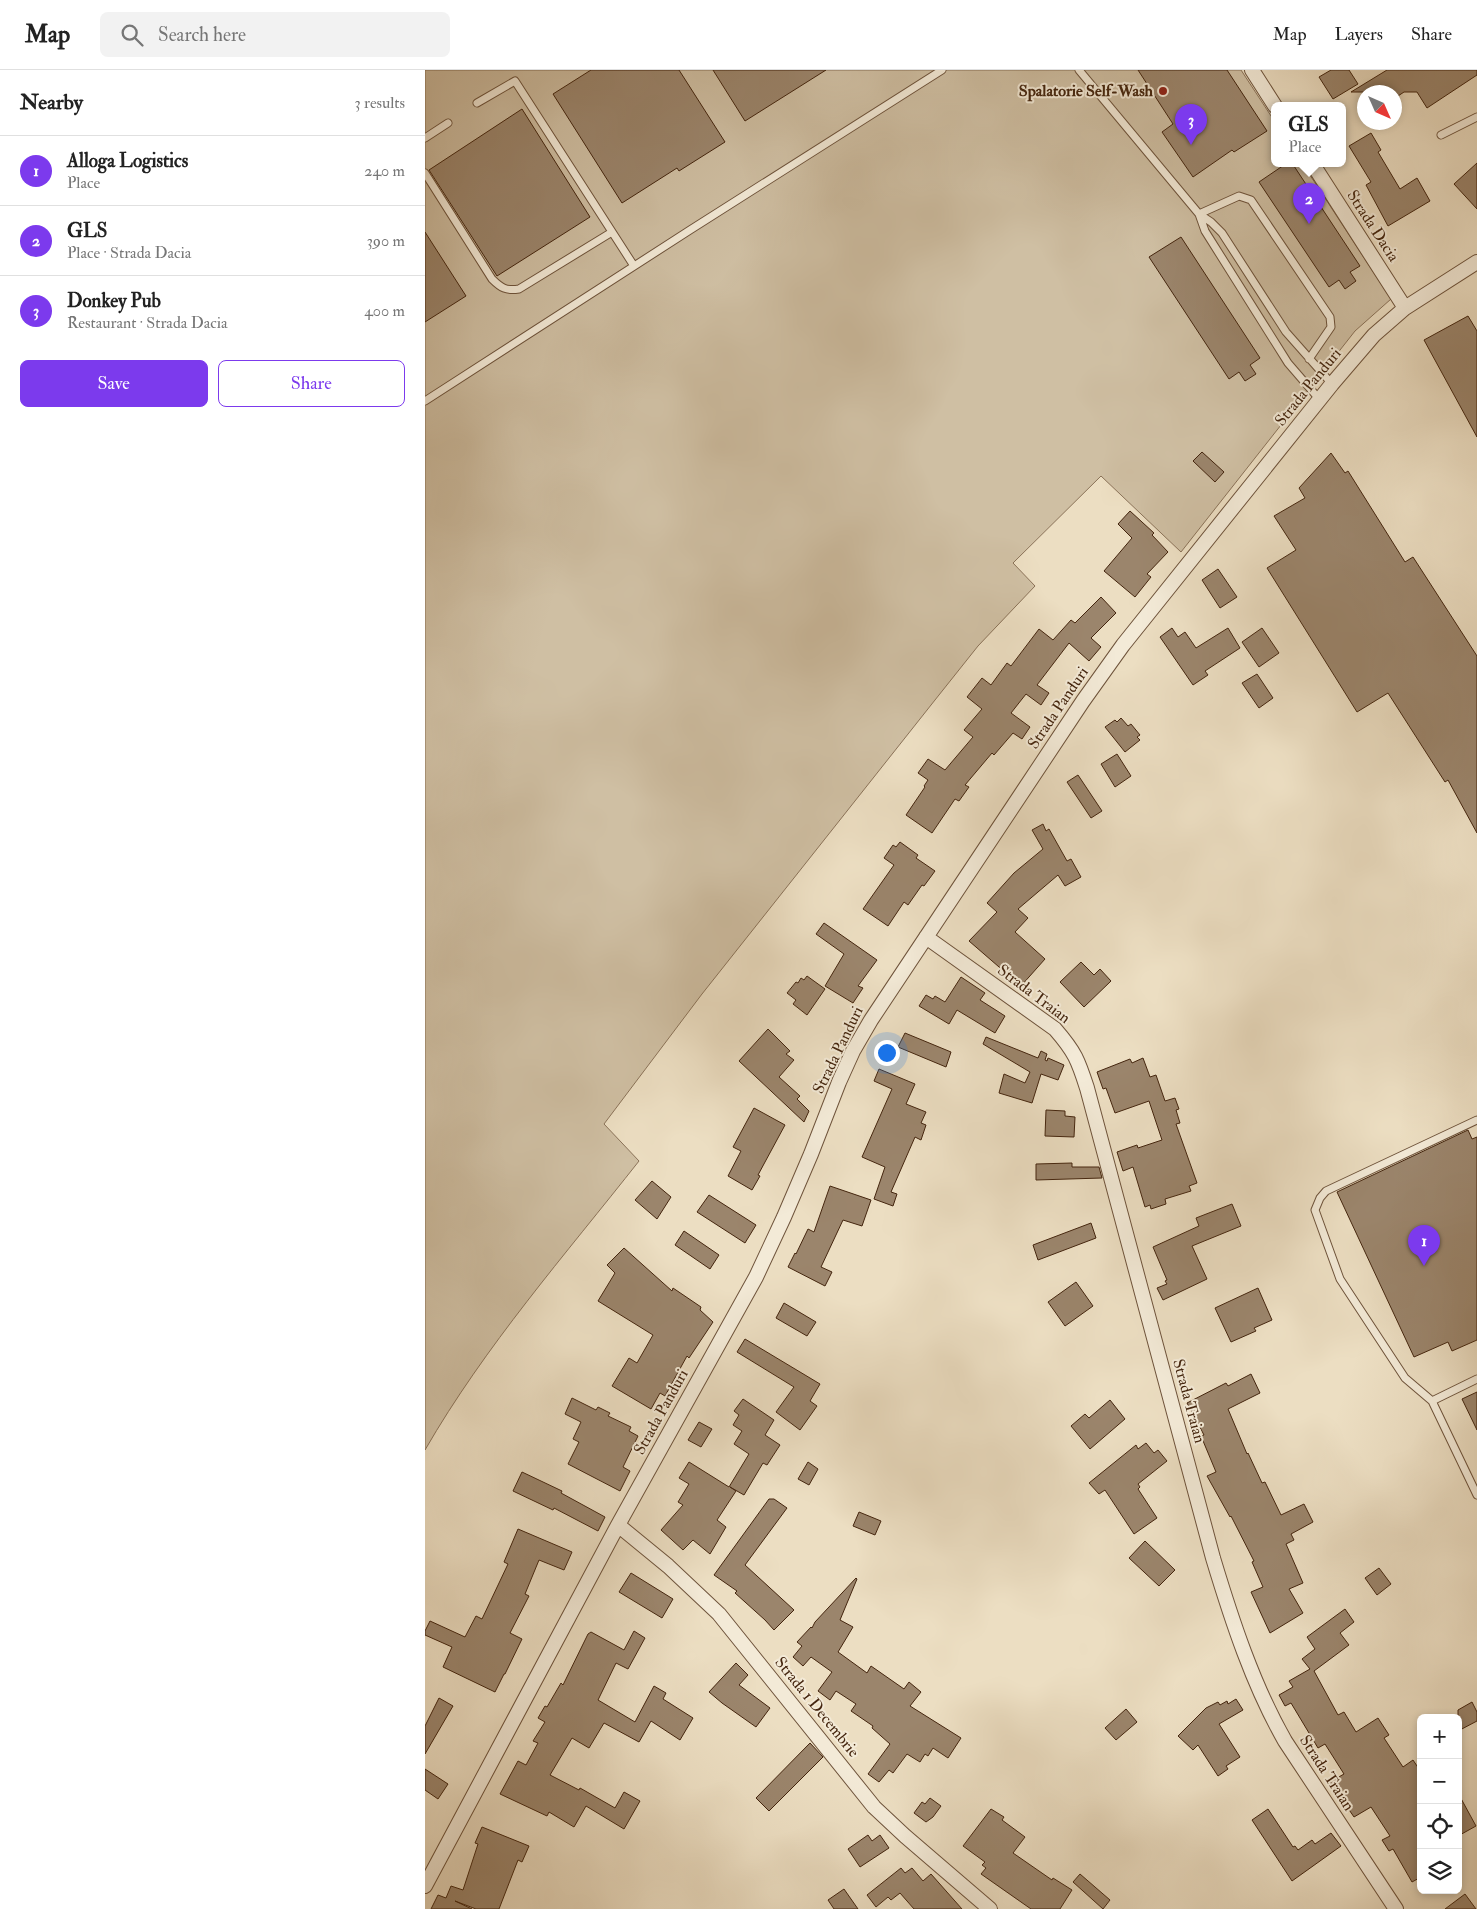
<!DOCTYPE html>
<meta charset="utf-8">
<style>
body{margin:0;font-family:"IM FELL Double Pica",serif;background:#f2f2f2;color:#222}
.controls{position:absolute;right:15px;bottom:15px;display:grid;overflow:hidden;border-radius:8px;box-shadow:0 2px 8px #0003}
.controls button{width:45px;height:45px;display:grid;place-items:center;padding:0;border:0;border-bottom:1px solid #e0e0e0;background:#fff;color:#222;font:25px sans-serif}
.compass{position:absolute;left:932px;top:15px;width:45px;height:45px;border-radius:50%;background:#fff;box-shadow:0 2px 8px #0003;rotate:135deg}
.you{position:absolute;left:461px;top:982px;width:18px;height:18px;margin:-12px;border:4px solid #fff;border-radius:50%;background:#1a73e8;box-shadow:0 0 0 8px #1a73e833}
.badge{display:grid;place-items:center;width:32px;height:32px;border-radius:50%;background:#7c3aed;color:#fff;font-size:16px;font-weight:700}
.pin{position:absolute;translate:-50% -41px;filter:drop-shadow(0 1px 2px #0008)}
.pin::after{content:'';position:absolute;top:26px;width:18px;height:15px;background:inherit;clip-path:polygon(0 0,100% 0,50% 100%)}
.popup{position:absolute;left:846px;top:32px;width:75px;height:65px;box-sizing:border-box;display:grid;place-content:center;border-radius:8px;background:#fff;filter:drop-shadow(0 1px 4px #0005);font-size:16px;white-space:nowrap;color:#767676}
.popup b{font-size:19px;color:#222}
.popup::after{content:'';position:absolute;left:50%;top:100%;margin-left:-10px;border:10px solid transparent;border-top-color:#fff}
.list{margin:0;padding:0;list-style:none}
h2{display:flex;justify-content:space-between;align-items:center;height:65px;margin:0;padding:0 20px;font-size:21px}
h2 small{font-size:16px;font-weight:400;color:#767676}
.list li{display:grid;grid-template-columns:32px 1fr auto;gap:15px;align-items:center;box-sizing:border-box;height:70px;padding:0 20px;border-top:1px solid #e0e0e0}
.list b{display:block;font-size:19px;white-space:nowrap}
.list p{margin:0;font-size:16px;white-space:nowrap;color:#767676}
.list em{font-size:16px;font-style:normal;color:#767676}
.actions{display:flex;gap:10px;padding:15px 20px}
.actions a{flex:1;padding:11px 0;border:1px solid #7c3aed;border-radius:8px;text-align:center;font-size:18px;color:#7c3aed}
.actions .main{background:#7c3aed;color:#fff}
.icon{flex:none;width:28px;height:28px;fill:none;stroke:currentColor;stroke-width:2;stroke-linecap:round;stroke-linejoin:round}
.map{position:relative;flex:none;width:1052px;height:1839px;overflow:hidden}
header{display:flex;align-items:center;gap:30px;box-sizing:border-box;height:70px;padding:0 25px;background:#fff;border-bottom:1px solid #e0e0e0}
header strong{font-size:24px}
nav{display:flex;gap:28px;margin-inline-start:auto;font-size:18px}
.search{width:350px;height:45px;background:#f2f2f2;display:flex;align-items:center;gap:12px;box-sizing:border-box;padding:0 18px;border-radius:8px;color:#767676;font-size:19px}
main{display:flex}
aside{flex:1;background:#fff}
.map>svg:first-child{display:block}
</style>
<header>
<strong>Map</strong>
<div class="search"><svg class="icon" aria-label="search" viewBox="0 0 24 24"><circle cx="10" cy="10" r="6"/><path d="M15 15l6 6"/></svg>Search here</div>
<nav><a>Map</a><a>Layers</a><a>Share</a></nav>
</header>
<main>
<aside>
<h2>Nearby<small>3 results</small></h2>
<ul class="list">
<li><span class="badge">1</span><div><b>Alloga Logistics</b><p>Place</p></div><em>240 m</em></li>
<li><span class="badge">2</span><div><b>GLS</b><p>Place · Strada Dacia</p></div><em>390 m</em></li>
<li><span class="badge">3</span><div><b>Donkey Pub</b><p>Restaurant · Strada Dacia</p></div><em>400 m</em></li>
</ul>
<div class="actions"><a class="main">Save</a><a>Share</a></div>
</aside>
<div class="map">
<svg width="1052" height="1839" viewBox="0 0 1052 1839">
<rect width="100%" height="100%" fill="#ecdec2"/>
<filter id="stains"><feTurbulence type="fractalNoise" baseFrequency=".004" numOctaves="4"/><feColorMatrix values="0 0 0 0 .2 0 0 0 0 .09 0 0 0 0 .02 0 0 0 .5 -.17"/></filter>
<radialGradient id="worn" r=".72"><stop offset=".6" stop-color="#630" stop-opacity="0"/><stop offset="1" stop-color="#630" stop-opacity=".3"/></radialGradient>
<path fill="#cfbfa3" stroke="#8a7258" d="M0,0h816l34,52v41h27l89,136 -36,32 -174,221 -80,-76 -88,87 22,23 -57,60 -43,54 -233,294 -98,130 35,37c-74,94 -154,185 -214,289z"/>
<path fill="#9b856c" stroke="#44250e" d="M166,0h88l46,72 -46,29 -2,-3 -55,35 -69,-109z
M288,0h113l-81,51z
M713,0h89l40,61 -33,21 -2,-2 -39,27 -31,-45 11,-8z
M906,0h18l9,14 -25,15 -14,-22z
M962,0h90v5l-50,33 -10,-16h-13l-9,6v-6h-44z
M97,39l68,108 -93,59 -68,-106z
M946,63l10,17 -3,2 22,37 17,-11 13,23 -42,25 -22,-41 5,-3 -22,-36z
M862,93h5l68,103 -10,6 6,9 -11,8 -6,-9 -10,7 -70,-105z
M1052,93v46l-23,-25z
M0,162l41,64 -41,26z
M756,167l79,121 -10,7 6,9 -11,7 -6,-9 -10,7 -80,-122z
M1043,246l9,15v106l-53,-97z
M777,382l22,20 -9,10 -22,-21z
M906,383l14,20 3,-2 57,91 8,-5 64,99v177l-29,-53 -3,2 -57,-89 -31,19 -90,-144 29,-18 -22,-34 31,-18 -6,-10z
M705,441l24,22 -2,2 16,17 -21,22 4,3 -16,20 -31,-26 28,-33 -14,-14z
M793,499l19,28 -17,11 -18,-28z
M676,527l15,16 -25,25 10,9 -12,14 -20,-18 -32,42 12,8 -8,12 -15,-11 -15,19 19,14 -8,12 -9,-6 -19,22 -2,-2 -27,32 4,2 -10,14 -4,-2 -23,34 -26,-18 19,-28 -1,-1 4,-6 -10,-7 10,-14 17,11 28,-33 -9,-7 18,-21 -15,-12 15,-19 9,7 16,-22 4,3 28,-37 14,11 18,-20 4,3z
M747,558l6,9 7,-5 11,16 32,-20 12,20 -35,23 3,4 -15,10 -33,-48z
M837,558l17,25 -20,14 -17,-25z
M832,604l16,24 -14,10 -17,-25z
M696,648l7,8 3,-2 9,11 -3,2 3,3 -15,12 -20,-25 10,-7 2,2z
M692,684l14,22 -16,11 -14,-23z
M653,705l24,36 -11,7 -24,-36z
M618,754l3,7 3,-2 18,32 4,-2 10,18 -16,9 -7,-11 -40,34 10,9 -13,14 30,27 -24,27 -52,-45 28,-29 -10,-9 27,-30 29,-24 -11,-19z
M475,772l18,13 -2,3 19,13 -11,15 -2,-1 -14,20 -4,-3 -16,24 -25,-17 31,-44 -10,-7 9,-13 3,2z
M399,853l53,37 -19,26 5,2 -10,15 -28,-17 19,-32 -28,-20z
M656,892l13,13 6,-6 11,12 -27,26 -24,-25z
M382,906l18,13 -18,26 -14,-11 3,-4 -9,-7 9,-11 2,1 3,-5 3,2z
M536,907l24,16 -5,7 25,16 -10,17 -38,-23 -8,14 -30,-18 7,-11 7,4 2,-3 10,6z
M343,959l22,22 -4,3 8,6 -15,17 21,19 -3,3 12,12 -5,11 -65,-61z
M480,963l46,19 -5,15 -48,-20z
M561,967l52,21 3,-7 6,3 -2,6 2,1 1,-3 16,7 -6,15 -17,-6 -9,29 -33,-10 5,-19 21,9 5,-11 -47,-28z
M718,988l7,19 6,-2 9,26 10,-3 4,11 -3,1 4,13 -4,1 21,59 -8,3 2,5 -26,8 1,5 -15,5 -1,-4 -5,2 -12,-40 -10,4 -6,-19 20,-7 1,3 24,-8 -13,-39 -34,12 -9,-25 -3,1 -6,-17 33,-13 2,4z
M454,999l36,15 -9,20 20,8 -5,11 5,2 -5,15 -6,-3 -24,55 6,2 -4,12 -19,-7 11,-32 -23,-10 30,-68 -18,-8z
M329,1038l31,17 -27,50 2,1 -8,14 -24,-14 13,-25 -8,-4z
M621,1040l19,1v5l10,1 -1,20 -29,-1z
M1043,1060l4,9 5,-2v203l-25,11 -4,-9 -34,15 -77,-165z
M647,1093v4h27l3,11 -66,2v-16z
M227,1111l19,16 -14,22 -22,-19z
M405,1116l41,14 -9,26 -19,-6 -22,47 11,5 -7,14 -37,-19 7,-14 1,1 12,-25 6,3z
M284,1125l47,30 -11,18 -48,-31z
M807,1134l9,22 -49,20 15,33 -44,21 -6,-12 10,-4 -2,-3 2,-1 -14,-33 46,-21 -3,-8z
M666,1153l5,15 -58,22 -5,-15z
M259,1161l35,24 -9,14 -35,-24z
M199,1178l48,43 1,-3 28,19 -1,3 13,12 -24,36 -2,-2 -22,40 -5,-3 -9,16 -39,-23 17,-28 8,5 16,-28 -55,-34 17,-28 -8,-8z
M651,1212l17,24 -28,20 -17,-24z
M833,1218l14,32 -18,8 2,3 -25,11 -16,-34z
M359,1233l32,19 -9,14 -31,-18z
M320,1269l75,45 -10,17 7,5 -17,24 -24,-18 18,-25 -57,-35z
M826,1304l9,19 -32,16 19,45 1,-1 14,30 3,-1 16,33 23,-11 9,18 -22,12 3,6 -8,4 17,39 -14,6 14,24 -33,20 -19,-41 12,-5 -11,-25 2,-1 -23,-45 -1,1 -23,-41 9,-4 -15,-36 3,-1 -17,-32 39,-20 2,3z
M1052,1322v38l-15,-31z
M147,1328l24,12 2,-3 12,6 -2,3 23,11 -2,4 9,5 -15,31 7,4 -10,20 -52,-27 11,-22 -6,-3 8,-17 -16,-8z
M318,1329l31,21 -9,15 15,10 -13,20 -4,-2 -19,32 -14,-8 6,4 -19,29 9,7 -16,27 -17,-14 -10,10 -22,-20 22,-25 -5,-3 11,-18 -10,-6 10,-16 40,25 20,-33 -15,-10 8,-13 -9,-6 6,-10 -5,-4z
M685,1330l15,19 -35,30 -19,-23 14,-12 4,4z
M274,1352l13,7 -11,18 -13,-7z
M721,1373l8,10 4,-3 9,11 -29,23 2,3 -2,2 19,29 -23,16 -29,-44 -6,4 -10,-11 47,-38 2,4z
M383,1392l10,7 -9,16 -11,-6z
M97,1402l40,19 -1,2 44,24 -7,14 -44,-23 -1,2 -40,-19z
M344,1429h5l13,9 -42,57 49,45 -20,20 -9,-10 -30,-27 2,-2 -23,-16z
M434,1442l22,9 -6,14 -22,-9z
M93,1459l54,23 -8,18 -25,-10 -14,34 4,2 -19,37 12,6 -17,35h-1l-9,18 -52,-25 9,-20 -27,-12v-4l5,-10 35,16 11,-21 6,3 26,-55 -4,-2z
M720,1471l30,29 -16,16 -30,-28z
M954,1498l12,16 -14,11 -12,-17z
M206,1503l42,26 -11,19 -43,-26z
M431,1508l1,1 -17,41 13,7 -15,25 29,21 4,-7 33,23 5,-7 12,10 -11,14 51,32 -13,20 -15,-10 -5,8 -3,-2 -5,8 -13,-8 -14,19 -4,-3 -10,12 -11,-8 22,-30 -18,-16 1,-2 -22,-15 5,-7 -20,-13 -6,9 -12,-9 14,-19 -21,-15 -8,9 -10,-9 9,-11 -5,-4 14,-15 1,1 3,-6z
M920,1539l9,13 -14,11 9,12 -35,26 24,44 6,-3 12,20 22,-14 11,17 -5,3 19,29 10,-7 8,12v105l-9,5 -19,-33 -4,2 -7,-11 8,-4 -19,-29 -17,10 -24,-35 14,-8 -19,-30 -7,4 -27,-45 -6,3 -6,-11 14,-8 -4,-6 21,-12 -8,-10 13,-10 -8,-12z
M209,1561l11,7 -17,31 -12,-6 -18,37 37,22 19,-36 12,7 -3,6 30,19 -13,22 -29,-19 -12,21 -35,-19 -15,25 -17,-10 -22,37 29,15 1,-2 35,20 9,-16 16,9 -16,28 -38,-23 -12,21 -25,-15 -2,4 -47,-22 18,-33 8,4 12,-22 -5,-2 12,-19 -7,-4 7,-12 2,1 14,-24 2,2 25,-51 3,-2 33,18z
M311,1593l12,12 -9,10 31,23 -14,19 -34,-24 -13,-11z
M14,1628l14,8 -28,48v-28z
M811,1629l7,11 -24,14 21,33 -14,9 2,3 -10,7 -20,-31 -5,5 -15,-14 28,-28 12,-6 2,3 7,-4 1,3z
M1047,1632l5,10v9l-19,10v-21z
M701,1639l11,13 -21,18 -11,-12z
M385,1673l13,14 -54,54 -13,-13z
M0,1699l23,15 -10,15 -13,-9z
M1033,1723l18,33 -18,10z
M505,1728l11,8 -8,11 -7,5 -12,-9 8,-11 3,2z
M566,1739l13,8 -2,3 23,17 -12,16 39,27 1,-2 19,12 -12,19h-29l-50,-35 5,-6 -4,-3 3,-3 -22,-16z
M843,1739l25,38 2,-1 3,4 14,-10 3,4 16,-11 10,13 -49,35 -40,-61z
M57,1757l47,19 -7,16 -4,-2 -19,49h-23l-21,-8 17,8h-41l7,-14 8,3 5,-12 12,4 15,-46 -3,-1z
M443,1765l4,6 8,-6 9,13 -29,19 -12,-18z
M476,1798l4,5 7,-5 11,13 8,-7 31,35h-48l-14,-16 -9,7 -3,-3 -12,10 -9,-12z
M655,1804l30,26 -7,9 -30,-27z
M419,1819l14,20h-24l-6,-9z
M1040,1824l11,15h-31z"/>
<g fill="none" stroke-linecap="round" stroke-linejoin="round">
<g stroke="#6e533b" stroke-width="9">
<path id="service" d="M654,0l120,144 12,8 11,11 64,99 46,52
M52,33l38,-22 119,185
M1016,65l36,-18
M0,68l23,-15
M0,103l67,106c9,9 14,12 27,10l93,-57
M774,144l40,-18 12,4 79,117 1,10 -22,32
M774,144l6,17 83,132 32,37
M0,331l265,-171 252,-160
M1052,1050l-151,71 -6,7 -5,12 25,69 65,99 27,23 45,94
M1007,1331l45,-22"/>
</g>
<g stroke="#6e533b" stroke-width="16">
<path id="minor" d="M827,0l23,36
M887,93l93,145
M501,867l129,92c20,23 23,31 32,59l126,470c19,63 40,127 72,183l111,168
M193,1455l50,41 51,48 155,193 31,29 85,73
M0,1816l193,-361 138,-248 28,-60 27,-63 28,-72 14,-31 18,-31 212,-319 40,-56 209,-261 42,-49 31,-27 72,-46"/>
</g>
<use href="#service" stroke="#f3ead7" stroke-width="7"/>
<use href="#minor" stroke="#f3ead7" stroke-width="14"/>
</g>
<circle fill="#8f2418" stroke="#f3ead7" stroke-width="2" cx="738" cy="21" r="5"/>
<g text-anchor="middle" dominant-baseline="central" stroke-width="4" stroke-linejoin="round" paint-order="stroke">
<g font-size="16" font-weight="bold" fill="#44250e" stroke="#f3ead7" text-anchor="end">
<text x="728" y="21">Spalatorie Self-Wash</text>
</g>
<g font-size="16" fill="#44250e" stroke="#f3ead7">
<text transform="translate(948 156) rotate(57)">Strada Dacia</text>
<text transform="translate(883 317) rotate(-51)">Strada Panduri</text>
<text transform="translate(633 638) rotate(-56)">Strada Panduri</text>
<text transform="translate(609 924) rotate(37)">Strada Traian</text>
<text transform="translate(413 980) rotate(-64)">Strada Panduri</text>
<text transform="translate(764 1331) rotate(75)">Strada Traian</text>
<text transform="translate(236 1342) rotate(-61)">Strada Panduri</text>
<text transform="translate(392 1637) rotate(51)">Strada 1 Decembrie</text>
<text transform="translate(902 1703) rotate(57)">Strada Traian</text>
</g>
</g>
<rect width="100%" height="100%" filter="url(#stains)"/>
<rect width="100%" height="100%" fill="url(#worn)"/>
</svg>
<div class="controls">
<button>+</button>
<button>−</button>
<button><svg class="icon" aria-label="locate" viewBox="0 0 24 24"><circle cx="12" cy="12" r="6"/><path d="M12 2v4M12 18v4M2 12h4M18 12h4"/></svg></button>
<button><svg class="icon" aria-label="layers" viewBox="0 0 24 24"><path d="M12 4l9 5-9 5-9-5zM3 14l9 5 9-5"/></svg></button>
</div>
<svg class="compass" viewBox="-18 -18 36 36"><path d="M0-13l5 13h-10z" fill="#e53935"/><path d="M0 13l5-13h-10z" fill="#767676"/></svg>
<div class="you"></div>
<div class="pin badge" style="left:999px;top:1196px">1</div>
<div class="pin badge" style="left:884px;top:154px">2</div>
<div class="popup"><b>GLS</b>Place</div>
<div class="pin badge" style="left:766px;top:75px">3</div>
</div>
</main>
